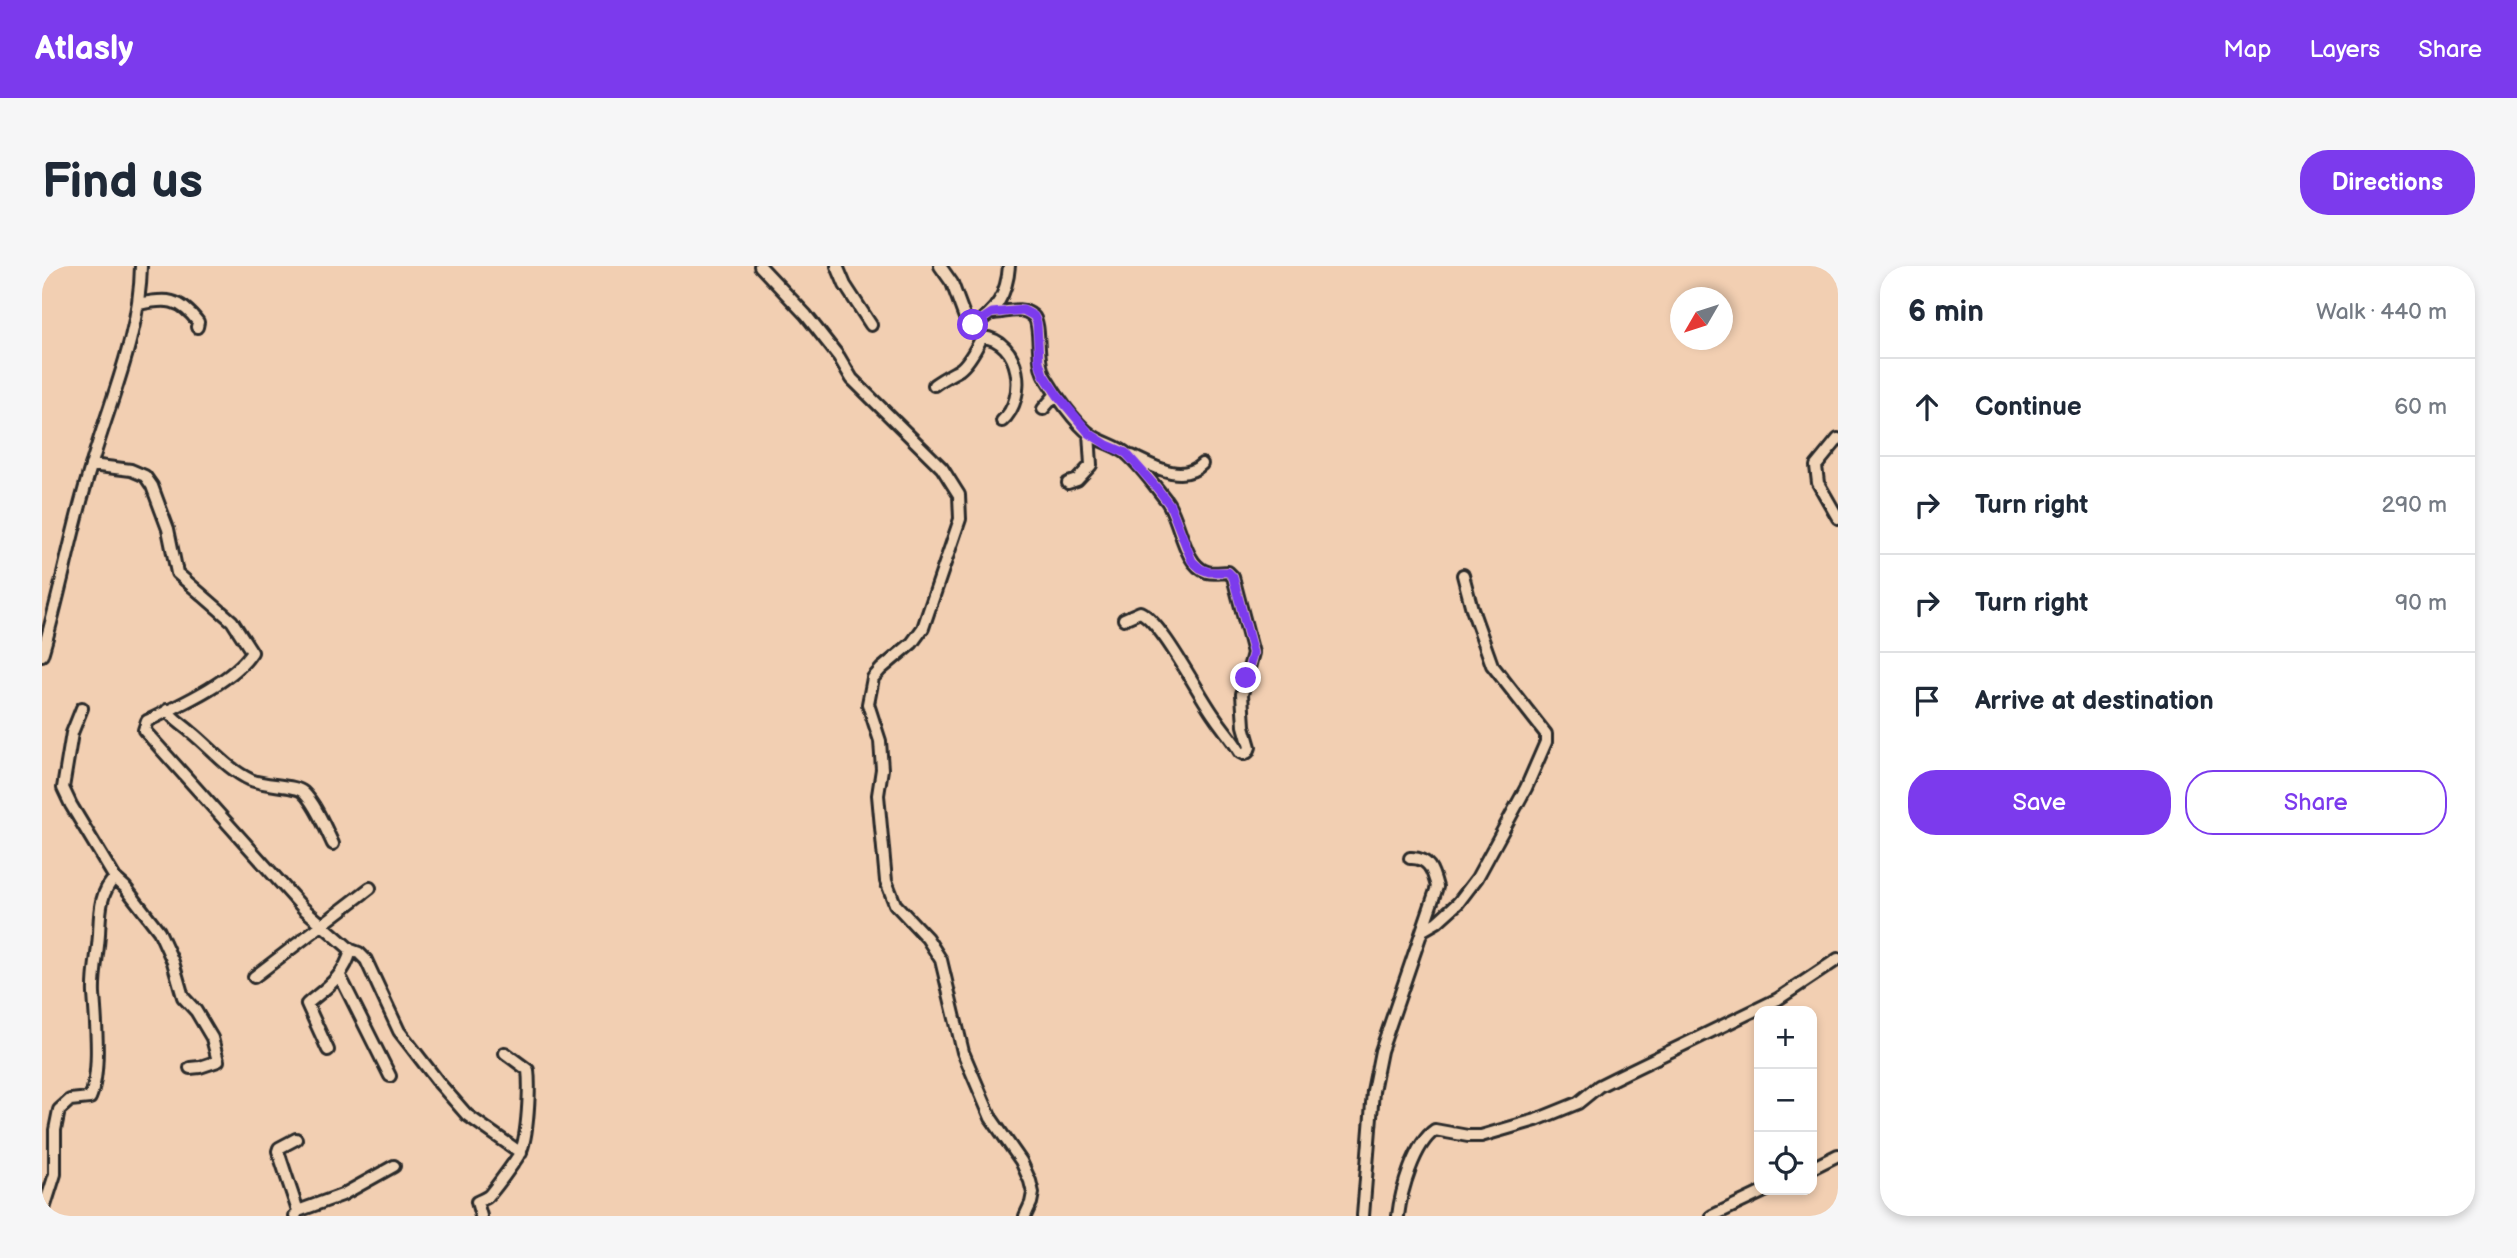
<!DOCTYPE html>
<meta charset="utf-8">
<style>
body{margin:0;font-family:"Balsamiq Sans",sans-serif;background:#f6f6f7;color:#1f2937}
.controls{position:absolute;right:21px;bottom:21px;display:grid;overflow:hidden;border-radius:14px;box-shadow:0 4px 10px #0003}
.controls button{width:63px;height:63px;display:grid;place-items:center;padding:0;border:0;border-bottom:2px solid #e0e1e3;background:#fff;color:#1f2937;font:35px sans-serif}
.compass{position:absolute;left:1628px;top:21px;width:63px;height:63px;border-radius:50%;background:#fff;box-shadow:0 4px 10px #0003;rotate:231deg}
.stop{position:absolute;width:21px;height:21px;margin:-16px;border:5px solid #7c3aed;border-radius:50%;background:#fff}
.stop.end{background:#7c3aed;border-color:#fff;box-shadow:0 2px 7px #0008}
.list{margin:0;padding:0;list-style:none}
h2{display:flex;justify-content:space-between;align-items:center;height:91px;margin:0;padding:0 28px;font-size:30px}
h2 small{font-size:23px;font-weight:400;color:#747a83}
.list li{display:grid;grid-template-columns:46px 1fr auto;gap:21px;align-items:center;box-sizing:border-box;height:98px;padding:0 28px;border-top:2px solid #e0e1e3}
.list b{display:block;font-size:26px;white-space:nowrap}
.list em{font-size:23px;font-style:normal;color:#747a83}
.actions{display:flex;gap:14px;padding:21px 28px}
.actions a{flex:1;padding:16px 0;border:2px solid #7c3aed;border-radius:28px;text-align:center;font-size:24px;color:#7c3aed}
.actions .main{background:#7c3aed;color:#fff}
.icon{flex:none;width:38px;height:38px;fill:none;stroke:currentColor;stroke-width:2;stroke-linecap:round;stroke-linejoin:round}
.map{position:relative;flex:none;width:1796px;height:950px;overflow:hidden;border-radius:28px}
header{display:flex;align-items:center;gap:42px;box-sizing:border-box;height:98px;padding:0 35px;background:#7c3aed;color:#fff}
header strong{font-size:33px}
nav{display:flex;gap:38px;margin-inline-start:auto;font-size:24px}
.intro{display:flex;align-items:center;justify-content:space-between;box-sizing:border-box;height:168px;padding:0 42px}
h1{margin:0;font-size:49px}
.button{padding:18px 32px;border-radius:28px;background:#7c3aed;color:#fff;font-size:24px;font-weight:700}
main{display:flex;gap:42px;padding:0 42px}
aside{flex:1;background:#fff;border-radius:28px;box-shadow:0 4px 10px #0003}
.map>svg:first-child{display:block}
</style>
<header>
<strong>Atlasly</strong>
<nav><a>Map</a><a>Layers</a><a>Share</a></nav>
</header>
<div class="intro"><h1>Find us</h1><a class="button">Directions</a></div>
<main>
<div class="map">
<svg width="1796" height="950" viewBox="0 0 1796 950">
<rect width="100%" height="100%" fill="#f2cfb2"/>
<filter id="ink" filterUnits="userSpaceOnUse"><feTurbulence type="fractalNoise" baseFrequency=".0143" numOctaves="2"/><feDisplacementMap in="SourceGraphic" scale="14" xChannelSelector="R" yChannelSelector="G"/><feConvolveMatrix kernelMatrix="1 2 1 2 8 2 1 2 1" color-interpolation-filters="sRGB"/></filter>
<g filter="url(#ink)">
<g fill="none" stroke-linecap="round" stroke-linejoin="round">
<g stroke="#2b2b2b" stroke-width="16">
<path id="minor" d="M718,0l46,49 33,42 13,22 90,89 17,27 1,24 -37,109 -11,15 -31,26 -8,9 -5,26 12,37 2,28 -4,26 8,86 9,23 32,34 14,22 22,92 28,66 30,43 9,20 3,12 -2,10 -6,13
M795,0l8,19 26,40
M898,0l12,17 13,35 8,7c24,-12 34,-32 36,-59
M97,38c27,-6 41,-6 59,18l-1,5
M950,47c13,0 29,-8 41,3 9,8 2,44 12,61 10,17 30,46 46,58 11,8 28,11 37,20 14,13 26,30 38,45 14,18 17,65 41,72 7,2 14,0 21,0l5,5 20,76 -11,41 2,32 6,21 -2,5 -4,2 -4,-2c-7,-12 -17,-23 -25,-35 -17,-23 -53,-95 -75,-105l-16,7
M940,71c39,3 46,61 20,84
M892,119c8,-6 16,-10 25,-15 9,-6 18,-23 23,-33l-3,-5
M1001,143l13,-15
M1796,173l-22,27 2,17 20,35
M1090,190c21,10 50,28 70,8
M49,199l40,5 14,6 7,10 16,43 9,44 55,48 20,31c-18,29 -74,54 -105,69l-3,9 159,178 48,42 8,3 7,7 33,71 41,53 27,31 54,38
M1026,217l9,-3 14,-15 -2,-32
M0,389c19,-63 30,-129 50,-192 19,-65 48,-129 49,-197
M125,444c7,10 15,14 24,22 20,16 36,37 60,48 14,6 45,5 52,12 12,11 23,37 30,52
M73,612l10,9 34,44 14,31 10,35 13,14 16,27 6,23 -18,6 -10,1
M1381,664l14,-8 21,-19 19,-25 49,-90 20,-46v-8l-54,-69 -20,-56 -9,-34
M298,710l50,100
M212,711l116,-89
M286,784l-21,-46c19,-16 38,-28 44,-54
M1770,902l26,-13
M256,945l44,-16 52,-29
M0,949l13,-41v-44l4,-20 11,-10 20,-2c11,-26 6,-75 4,-104 -1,-20 4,-40 5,-60 1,-19 0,-42 16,-56l-44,-73 -8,-17 9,-55 10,-25
M253,950l3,-5 -20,-60 1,-3 17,-9
M439,950l-4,-14c3,-2 7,-3 10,-5 4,-2 31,-40 33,-44 8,-16 10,-66 8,-83l-23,-17
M1321,950l10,-125 8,-40 56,-164c-4,-16 -8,-30 -27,-29
M1356,950c3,-25 16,-72 37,-86l33,6h13l55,-16 42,-17 21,-17 16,-8 163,-79 60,-40
M1670,950l55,-26"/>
</g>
<use href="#minor" stroke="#f1d4b7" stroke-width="10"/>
</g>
</g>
<g fill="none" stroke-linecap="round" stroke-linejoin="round" filter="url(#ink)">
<path stroke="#7c3aed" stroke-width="9" d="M931,59l19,-12 31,-3 11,6 3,7 2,38 4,13 15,22 31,37 18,12 19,8 30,34 14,18 22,56 9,8 8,3h19l5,5 20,76 -7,25"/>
</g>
</svg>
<div class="controls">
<button>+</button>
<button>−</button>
<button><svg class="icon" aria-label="locate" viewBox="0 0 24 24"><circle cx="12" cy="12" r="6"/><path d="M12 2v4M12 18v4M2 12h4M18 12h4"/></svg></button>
</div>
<svg class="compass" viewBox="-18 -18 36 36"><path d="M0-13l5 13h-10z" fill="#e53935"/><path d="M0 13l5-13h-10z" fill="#747a83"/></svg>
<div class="stop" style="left:931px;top:59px"></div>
<div class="stop end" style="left:1204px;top:412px"></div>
</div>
<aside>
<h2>6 min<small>Walk · 440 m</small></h2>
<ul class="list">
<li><svg class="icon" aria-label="ahead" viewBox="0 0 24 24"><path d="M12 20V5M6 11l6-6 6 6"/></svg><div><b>Continue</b></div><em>60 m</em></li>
<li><svg class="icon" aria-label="right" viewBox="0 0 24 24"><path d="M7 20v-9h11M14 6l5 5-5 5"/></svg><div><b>Turn right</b></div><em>290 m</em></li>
<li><svg class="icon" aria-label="right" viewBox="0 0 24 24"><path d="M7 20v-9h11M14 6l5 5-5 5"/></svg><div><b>Turn right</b></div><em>90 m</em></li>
<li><svg class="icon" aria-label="arrive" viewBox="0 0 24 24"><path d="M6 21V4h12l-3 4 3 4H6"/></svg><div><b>Arrive at destination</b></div></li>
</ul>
<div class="actions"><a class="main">Save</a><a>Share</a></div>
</aside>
</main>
